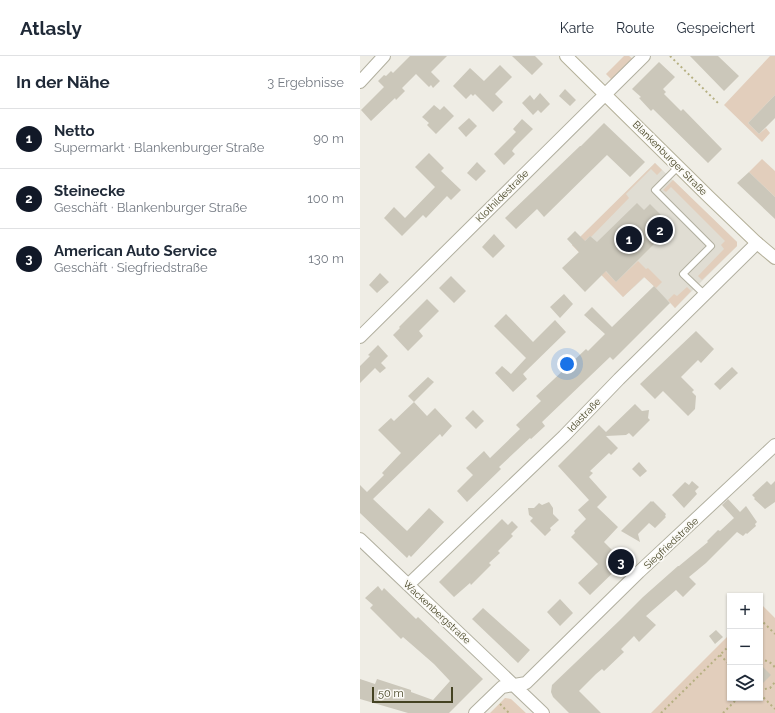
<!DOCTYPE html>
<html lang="de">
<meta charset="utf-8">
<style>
body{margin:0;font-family:Raleway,sans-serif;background:#f6f6f7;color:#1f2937}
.controls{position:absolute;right:12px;bottom:12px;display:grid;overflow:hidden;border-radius:0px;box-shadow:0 1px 3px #0004}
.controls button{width:36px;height:36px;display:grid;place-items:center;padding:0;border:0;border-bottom:1px solid #e0e1e3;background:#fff;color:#1f2937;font:20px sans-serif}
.scale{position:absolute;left:12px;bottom:10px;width:81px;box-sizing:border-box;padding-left:4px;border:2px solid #444222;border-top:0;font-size:11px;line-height:14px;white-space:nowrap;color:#444222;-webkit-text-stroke:3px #fbfaf6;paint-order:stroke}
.you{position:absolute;left:207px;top:308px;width:14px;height:14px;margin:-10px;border:3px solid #fff;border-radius:50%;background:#1a73e8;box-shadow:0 0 0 6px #1a73e833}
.badge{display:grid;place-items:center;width:26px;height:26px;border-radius:50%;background:#111827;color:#fff;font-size:13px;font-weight:700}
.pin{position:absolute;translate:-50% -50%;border:2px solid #fff;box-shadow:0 1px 4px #0006}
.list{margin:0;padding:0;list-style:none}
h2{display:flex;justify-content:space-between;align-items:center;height:52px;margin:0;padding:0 16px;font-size:17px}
h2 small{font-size:13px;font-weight:400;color:#747a83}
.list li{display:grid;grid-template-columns:26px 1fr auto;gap:12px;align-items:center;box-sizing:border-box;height:60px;padding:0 16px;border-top:1px solid #e0e1e3}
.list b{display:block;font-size:15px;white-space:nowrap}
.list p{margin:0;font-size:13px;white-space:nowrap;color:#747a83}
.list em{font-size:13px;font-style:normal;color:#747a83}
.icon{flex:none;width:22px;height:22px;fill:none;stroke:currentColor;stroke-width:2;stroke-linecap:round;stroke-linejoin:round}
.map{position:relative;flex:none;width:415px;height:657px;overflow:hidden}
header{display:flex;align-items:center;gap:24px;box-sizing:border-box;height:56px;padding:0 20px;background:#fff;border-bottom:1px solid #e0e1e3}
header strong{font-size:19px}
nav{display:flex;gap:22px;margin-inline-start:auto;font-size:14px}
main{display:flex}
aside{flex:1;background:#fff}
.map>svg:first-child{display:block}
</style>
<header>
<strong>Atlasly</strong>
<nav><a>Karte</a><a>Route</a><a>Gespeichert</a></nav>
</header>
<main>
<aside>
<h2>In der Nähe<small>3 Ergebnisse</small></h2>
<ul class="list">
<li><span class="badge">1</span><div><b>Netto</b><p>Supermarkt · Blankenburger Straße</p></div><em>90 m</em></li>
<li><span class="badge">2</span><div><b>Steinecke</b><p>Geschäft · Blankenburger Straße</p></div><em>100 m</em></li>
<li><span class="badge">3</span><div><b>American Auto Service</b><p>Geschäft · Siegfriedstraße</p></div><em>130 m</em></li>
</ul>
</aside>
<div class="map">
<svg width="415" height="657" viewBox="0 0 415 657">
<rect width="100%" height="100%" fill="#efede5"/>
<path fill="#e0ddd3" d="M295,107l82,79v4l-62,62 -30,-31 -22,20 -51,-52z"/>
<path fill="#e2cebc" d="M264,0h5l4,3 -21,21 -6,-6z
M410,0h5v39l-27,28 11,11 7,-6 4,5 -8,9 -38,-37z
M402,103l13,12v26l-26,-25z
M295,107l7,7 -5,5 -6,-6 -25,25 3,4 -38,39 -1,-1 -10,9 36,37 22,-21 8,8 2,-1 14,14 -6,6 -12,-11 -21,20 -51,-52z
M313,124l64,62v4l-35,34 -4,-4 26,-27 -3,-4 4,-4 -54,-54 -5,5 -3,-2z
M327,231l4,4 -16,17 -7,-8 6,-6 3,2z
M400,547l15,15v95h-124l79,-79v64h30z
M145,642l6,1 15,14h-36z"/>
<path fill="#cbc7ba" d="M50,0h37l-16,16 9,9 -7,7 -2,-3 -2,2 -13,-13 -14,14 3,3 -9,9 -1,-2 -24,23 -10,-11 23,-23 -6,-6 6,-6 2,1 5,-5 2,2z
M152,0h23l8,8 -11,11z
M330,0h28l21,20 -15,15z
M299,6l16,15 -12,12 3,3 -2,2 17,17 2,-2 39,40 -14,14 -55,-54 -2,2 -12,-13 2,-1 -9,-8z
M140,9l12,12 -17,17 8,8 -10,10 -18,-18 -2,2 -2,-2 -5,5 -13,-13 17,-18 14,13z
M205,33l11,11 -6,6 -11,-10z
M180,37l10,11 -9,9 -3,-3 -5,5 -11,-12 8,-8 4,5z
M415,39v23l-16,16 -11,-11z
M74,49l6,5 4,-4 10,10 -18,18 -9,-9 2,-2 -7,-6z
M109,62l8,8 -11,11 -8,-9z
M162,63l11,10 -19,19 -2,3 3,3 -11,11 -10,-11 22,-22 -3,-3z
M244,67l41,39 -15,15 -23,-22 -63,62 -7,-8 -21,20 -11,-11 75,-72h1z
M69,97l15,15 -3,3 20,19 -10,10 -4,-4 -21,22 -3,-3 -21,21 -18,-18 10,-11 11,11 30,-31 -20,-20z
M117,106l9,9 -10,10 -9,-8z
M389,116l26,25v22l-38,-36z
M277,147l7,7 6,-6 15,15 -6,6 7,7 -50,50 -10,-11 -21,21 -23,-24 17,-16 -12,-13 8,-8 10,10 5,-5 7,6z
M134,178l11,12 -12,12 -11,-11z
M20,217l9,9 -12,11 -8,-8z
M91,220l15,15 -12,12 -15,-15z
M294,230l16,17 -57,57 -3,-3 -68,65 3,4 -14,13 -1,-1 -31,29 2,2 -34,33 -10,-11 16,-16 -7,-7 18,-17 6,7 30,-29 -4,-4 25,-24 -5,-5 50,-47 2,2 17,-17 -21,-19 8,-8 20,20z
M204,238l9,10 -13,14 -10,-11z
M67,243l12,12 -20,20 4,5 -15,15 -15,-16 7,-7 -1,-1z
M146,258l27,28 22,-22 11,12 -43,42 4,5 -14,13 -18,-19 7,-7 9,8 15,-16 -32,-32z
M336,275l18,18 -13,14 -3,-3 -17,17 13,13 -2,2 4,4 -1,13 -7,7 -25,-25 -8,8 -15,-15z
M18,289l10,11 -7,7 5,5 -6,5 -5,-5 -15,15v-17l10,-10 -2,-1z
M372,311l6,6 -18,17 -6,-6z
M68,321l6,5 -20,20 -6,-6z
M54,346l13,14 8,-8 17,18 -10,11 -2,-3 -67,65 34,32 22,-23 15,14 -33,35 -2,-2 -2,3 -47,-45v-28l7,7 17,-17 -2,-2 19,-20 -23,-23 13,-12 3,3z
M275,348l7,7 7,-1 -1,8 2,2 -17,17 -4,-4 -3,2 -20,1 12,12 -7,7 -2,-2 -19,18 3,2 -4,4 18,20 -10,10 21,20 -14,15 20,20 -34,33 -12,-12 20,-19 -27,-27 4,-4 -1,-2 12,-12 -8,-9 11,-10 -31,-34 41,-41 7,7z
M113,354l11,11 -8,8 -11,-11z
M279,406l8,9 -7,6 -8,-8z
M332,425l7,6 -4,4 2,3 -13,14 -12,-13 13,-13 4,3z
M407,425l4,4 4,-4v21l-10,7 -11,-10 1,-1 -3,-3z
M368,443l12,13 6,-6 11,16 -2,2 1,2 -9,8 -1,-1 -3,3 -6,-4 -31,31 -17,14 7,7 -13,13 -7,-7 -30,26 10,9 -17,17 -5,-6 -13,13 3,3 -20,19 -2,-2 -6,5 -17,17 22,22h-32l-16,-16 -2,-5 1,-7 67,-64 24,-24 35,-31h1l29,-24 -1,-1 11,-11 2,1 14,-13 -12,-13z
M291,445l1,1 1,-1 13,13 -1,2 1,1 -11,11 -6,-5 -11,11 2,8 -19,-11z
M189,446l4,6v6l6,6 -9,8 1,2 -6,6 -15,-15 3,-3 -4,-3 -1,-7h6l5,-5 3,2z
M142,463l6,6 4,-4 6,6 -7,7 2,2 -15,15 2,2 -11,10 2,2 -20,20 -1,-2 -16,14 -15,-15z
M18,530l4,5 2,-3 32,31 2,-2 65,62 -34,34h-41l-48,-14v-20l15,5 2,-5 34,11v2l22,8 17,-19 -16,-17 -31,-27 -2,2 -31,-31 3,-3 -8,-7z
M200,543l13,14 -13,13 -13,-14z
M123,552l47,42 -12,13 -46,-44z
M356,574l7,7 -8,7 -6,-8z
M400,608l11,11 -11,11z"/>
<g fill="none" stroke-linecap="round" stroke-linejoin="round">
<g stroke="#b1af9f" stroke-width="8">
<path id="lane" d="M319,110l-24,24 56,56 -28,28 22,21"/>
</g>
<g stroke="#b1af9f" stroke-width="14">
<path id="street" d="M0,26l24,-26
M0,281l284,-281
M0,483l183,174
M48,529l156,-149 55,-57 138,-136
M115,657l27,-26 24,-4 113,-111 136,-127"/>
</g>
<g stroke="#b4b099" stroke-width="14">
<path id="secondary" d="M206,0l143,141 48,46 18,15"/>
</g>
<path stroke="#b6b082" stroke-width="2" stroke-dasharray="2 3" stroke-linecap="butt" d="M310,0l49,48
M400,563l15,15
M360,599l10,10
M400,604c6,0 12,2 15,8
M400,634l10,-2 5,-6
M400,638l15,15
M140,648l9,9
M301,657l69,-68
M363,657l15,-15"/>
<use href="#lane" stroke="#fff" stroke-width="6"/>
<use href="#street" stroke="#fff" stroke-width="12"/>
<use href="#secondary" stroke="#fff" stroke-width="12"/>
</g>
<g text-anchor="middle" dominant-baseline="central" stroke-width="3.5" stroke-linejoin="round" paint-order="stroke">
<g font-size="10" fill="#444222" stroke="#fbfaf6">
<text transform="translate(310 102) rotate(45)">Blankenburger Straße</text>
<text transform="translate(142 140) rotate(-45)">Klothildestraße</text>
<text transform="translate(224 359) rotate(-46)">Idastraße</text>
<text transform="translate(311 487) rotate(-43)">Siegfriedstraße</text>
<text transform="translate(77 556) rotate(43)">Wackenbergstraße</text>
</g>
</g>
</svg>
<div class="controls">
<button>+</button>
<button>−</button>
<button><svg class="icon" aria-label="layers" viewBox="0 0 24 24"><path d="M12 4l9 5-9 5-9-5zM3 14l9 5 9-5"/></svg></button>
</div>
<div class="scale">50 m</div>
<div class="you"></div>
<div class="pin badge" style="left:269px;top:183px">1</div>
<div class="pin badge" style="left:300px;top:174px">2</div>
<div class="pin badge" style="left:261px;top:506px">3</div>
</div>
</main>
